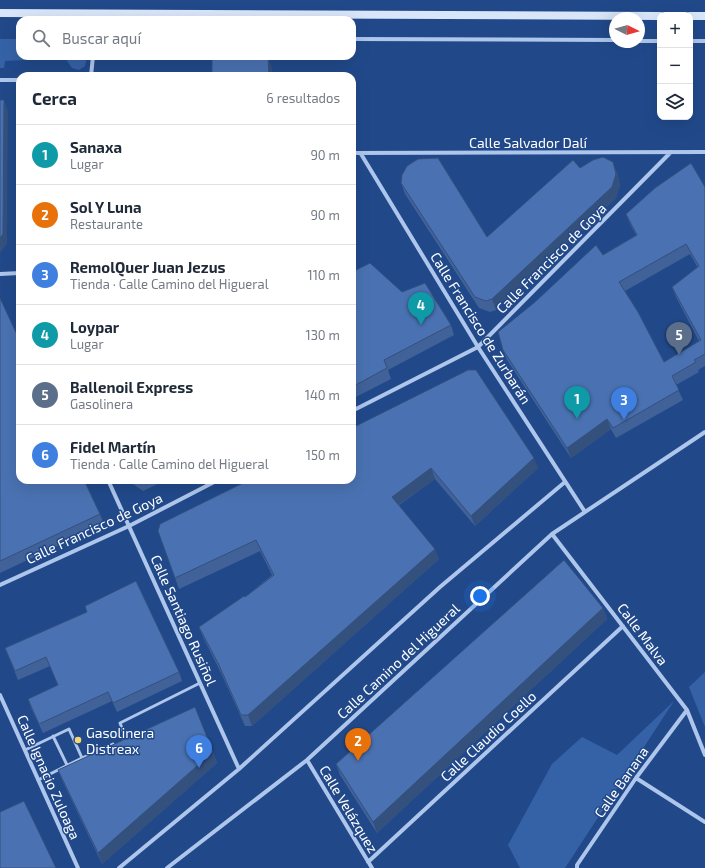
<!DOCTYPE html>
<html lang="es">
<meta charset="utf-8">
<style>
body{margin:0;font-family:"Exo 2",sans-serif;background:#f2f2f3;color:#1f2937}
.controls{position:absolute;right:12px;top:12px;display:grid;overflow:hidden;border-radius:8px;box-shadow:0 4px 16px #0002}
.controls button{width:36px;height:36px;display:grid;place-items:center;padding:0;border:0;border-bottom:1px solid #e0e1e3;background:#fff;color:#1f2937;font:20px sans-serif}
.compass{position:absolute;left:609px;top:12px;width:36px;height:36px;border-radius:50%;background:#fff;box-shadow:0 4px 16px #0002;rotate:95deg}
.you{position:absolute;left:480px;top:596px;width:14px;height:14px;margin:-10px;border:3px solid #fff;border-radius:50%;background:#1a73e8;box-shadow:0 0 0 6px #1a73e833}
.badge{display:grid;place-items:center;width:26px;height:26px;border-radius:50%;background:#2563eb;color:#fff;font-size:13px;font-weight:700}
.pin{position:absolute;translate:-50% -33px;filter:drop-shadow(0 1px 2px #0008)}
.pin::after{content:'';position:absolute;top:21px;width:14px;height:12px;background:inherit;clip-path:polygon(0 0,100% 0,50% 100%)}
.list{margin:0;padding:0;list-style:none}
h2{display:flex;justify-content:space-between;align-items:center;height:52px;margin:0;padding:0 16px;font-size:17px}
h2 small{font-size:13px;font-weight:400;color:#747a83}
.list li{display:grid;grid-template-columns:26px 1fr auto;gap:12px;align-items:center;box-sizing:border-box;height:60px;padding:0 16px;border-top:1px solid #e0e1e3}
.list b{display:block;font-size:15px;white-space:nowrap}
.list p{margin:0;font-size:13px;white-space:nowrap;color:#747a83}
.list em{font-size:13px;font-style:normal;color:#747a83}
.icon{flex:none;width:22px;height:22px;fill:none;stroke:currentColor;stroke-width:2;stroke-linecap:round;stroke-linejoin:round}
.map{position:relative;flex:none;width:705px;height:868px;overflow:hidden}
.search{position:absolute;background:#fff;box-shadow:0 4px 16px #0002;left:16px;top:16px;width:340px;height:44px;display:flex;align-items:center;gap:10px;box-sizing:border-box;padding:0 14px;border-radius:12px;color:#747a83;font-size:15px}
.panel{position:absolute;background:#fff;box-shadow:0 4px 16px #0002;left:16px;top:72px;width:340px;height:412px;border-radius:12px}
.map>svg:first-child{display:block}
</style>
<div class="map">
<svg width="705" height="868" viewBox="0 0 705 868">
<rect width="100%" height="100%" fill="#21498a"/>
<path fill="#3562a7" d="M0,39h20v17h67l-2,10 -6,4 -7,-2 -7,-10 -60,3 -1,7h-4z
M705,672v55l-16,-40z
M674,701l-109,167h-45l-12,-23 44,-81 30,-27 35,18z"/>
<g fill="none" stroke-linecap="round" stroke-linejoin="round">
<path stroke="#aec6eb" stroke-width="3" d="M53,736l14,29
M124,740l2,-1 -6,-16 80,-40
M25,750l44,-21 13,29 -44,22
M82,758l31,-14"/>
<path stroke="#aec6eb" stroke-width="4" d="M352,39l263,1
M639,41h21
M690,41h15
M91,76l2,-20
M0,80h20
M352,153l353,-1
M361,154l117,193 107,165
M0,274l20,-1
M352,411l126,-64 193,-195
M108,480l131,289
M552,534l135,176 18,45
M0,585l129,-59 89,-46
M0,695l78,173
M307,760l65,108
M636,778l69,44
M368,862l255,-236
M119,868l120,-99 201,-182 125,-105
M167,868l140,-108 245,-226 153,-102
M577,868v-3l59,-87 51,-68"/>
<path stroke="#d9e5f8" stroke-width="8" d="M0,13l660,3
M690,16h15"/>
</g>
<path fill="#406299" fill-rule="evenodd" d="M580,168l37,4 3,13 -4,13 -120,112 -6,2 -11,-4 -74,-114 -4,-11 86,54z
M705,187v179l-7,4 1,2 -23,13 7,15 -67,38 -5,-9 -40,29 -64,-98 -4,-10 100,-95 33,-20 -6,-11 -4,-10zM690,254l8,14 -26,19 4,10 23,44 -35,21 -39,-71z
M352,272l50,20 49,33 3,10 -66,35 3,9 -39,20z
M0,298l100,216 4,10 -104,49z
M352,428l186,40 -63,58 -40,-47 -36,26 40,54 -187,167h-7l-23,-51 -19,-38 -4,-10 46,-30 27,-22 -12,-24 -81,38 -21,-58z
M132,480h34l-23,11 -10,-7z
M85,606l94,66 3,9 -65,31 -5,-11 -69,32 -12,-25 -3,-9 30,-14 -8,-19 -32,14 -13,-32 82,-36z
M603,608l4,11 -230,214 -37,-58 -4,-11z
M213,752l4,11 -115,101 -40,-84 -4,-10z"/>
<path fill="#34507d" d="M268,57l4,11v8h-3z
M4,100l4,11 -1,133 -7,9v-15z
M613,162l4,10 3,13 -4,13 -120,112 -4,-11z
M607,419l4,10 -40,29 -4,-10z
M534,458l4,10 -63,58 -4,-10z
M431,468l4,11 -40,28 -3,-10z
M435,549l4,10 -187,167 -4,-11z
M603,608l4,11 -230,214 -4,-11z
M213,752l4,11 -115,101 -4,-11z"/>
<path fill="#4a72b2" stroke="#34507d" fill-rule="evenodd" d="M268,57l1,19h-57v-18z
M0,100h4l-1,134 -3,4z
M603,157l10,5 3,12 -4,13 -120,112 -6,2 -11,-4 -74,-114 1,-8 5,-9 11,-7 20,-1 49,79 86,-77 7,8 13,-8z
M691,163l14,24v167l-11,6 2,2 -24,14 7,14 -66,38 -6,-9 -40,29 -64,-98 -5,-18 37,-30 61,-57 7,10 34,-20 -11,-21 29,-26zM686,244l13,22 -27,21 29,53 -37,22 -26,-50 -19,-30z
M370,263l32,29 23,-9 26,42 -67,35 3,8 -35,19v-115z
M0,298l20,43v139h64l16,34 -100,47z
M468,370h8l58,88 -63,58 -40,-48 -39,29 43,52 -187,166h-7l-22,-50 -20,-38 45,-31 1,1 29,-22 -18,-35 -81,38 -17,-47 2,-7 89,-44h103v-52z
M564,560l39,48 -230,214 -37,-58z
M136,581l43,91 -66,31 -5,-11 -69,32 -11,-25 30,-14 -12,-28 -31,14 -10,-23 82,-36 -2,-6z
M195,707l18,45 -115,101 -40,-83z
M24,801l32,67h-56v-56z"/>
<circle fill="#f7d870" stroke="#21498a" stroke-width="1.5" cx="78" cy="740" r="4"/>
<g text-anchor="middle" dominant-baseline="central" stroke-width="3" stroke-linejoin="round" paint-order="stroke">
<g font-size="14" fill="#fff" stroke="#21498a">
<text x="528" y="142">Calle Salvador Dalí</text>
<text transform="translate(551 258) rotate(-45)">Calle Francisco de Goya</text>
<text transform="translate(481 328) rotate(58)">Calle Francisco de Zurbarán</text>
<text transform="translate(94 528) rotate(-25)">Calle Francisco de Goya</text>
<text transform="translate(184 620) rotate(66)">Calle Santiago Rusiñol</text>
<text transform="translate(643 634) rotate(53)">Calle Malva</text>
<text transform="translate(398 661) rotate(-43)">Calle Camino del Higueral</text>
<text transform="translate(488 736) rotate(-43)">Calle Claudio Coello</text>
<text transform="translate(49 777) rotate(66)">Calle Ignacio Zuloaga</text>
<text transform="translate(621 782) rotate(-55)">Calle Banana</text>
<text transform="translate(349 809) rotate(59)">Calle Velázquez</text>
</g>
<g font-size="14" fill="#fff" stroke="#21498a" text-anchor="start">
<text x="86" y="732">Gasolinera<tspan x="86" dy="16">Distreax</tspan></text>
</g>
</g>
</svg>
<div class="controls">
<button>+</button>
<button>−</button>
<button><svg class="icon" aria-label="layers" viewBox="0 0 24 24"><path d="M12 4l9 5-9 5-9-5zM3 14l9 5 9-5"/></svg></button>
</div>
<svg class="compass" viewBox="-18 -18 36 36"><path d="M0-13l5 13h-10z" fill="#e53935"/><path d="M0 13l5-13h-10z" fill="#747a83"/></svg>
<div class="you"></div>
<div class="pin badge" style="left:577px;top:419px;background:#0f9aa8">1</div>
<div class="pin badge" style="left:358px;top:761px;background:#e8710a">2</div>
<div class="pin badge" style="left:624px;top:420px;background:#3f7fe0">3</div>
<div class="pin badge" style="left:421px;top:325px;background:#0f9aa8">4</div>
<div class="pin badge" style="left:679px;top:355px;background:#5c6f8a">5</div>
<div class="pin badge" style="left:199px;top:768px;background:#3f7fe0">6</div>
<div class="search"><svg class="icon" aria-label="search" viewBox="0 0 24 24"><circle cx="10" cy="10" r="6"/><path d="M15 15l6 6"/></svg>Buscar aquí</div>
<section class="panel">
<h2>Cerca<small>6 resultados</small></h2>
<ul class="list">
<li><span class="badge" style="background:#0f9aa8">1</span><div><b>Sanaxa</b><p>Lugar</p></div><em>90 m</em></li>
<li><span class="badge" style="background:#e8710a">2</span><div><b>Sol Y Luna</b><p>Restaurante</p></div><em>90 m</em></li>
<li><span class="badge" style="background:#3f7fe0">3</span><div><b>RemolQuer Juan Jezus</b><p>Tienda · Calle Camino del Higueral</p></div><em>110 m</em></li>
<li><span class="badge" style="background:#0f9aa8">4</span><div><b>Loypar</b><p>Lugar</p></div><em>130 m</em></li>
<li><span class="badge" style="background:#5c6f8a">5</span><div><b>Ballenoil Express</b><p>Gasolinera</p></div><em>140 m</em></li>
<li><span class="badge" style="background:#3f7fe0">6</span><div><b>Fidel Martín</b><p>Tienda · Calle Camino del Higueral</p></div><em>150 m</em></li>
</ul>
</section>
</div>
